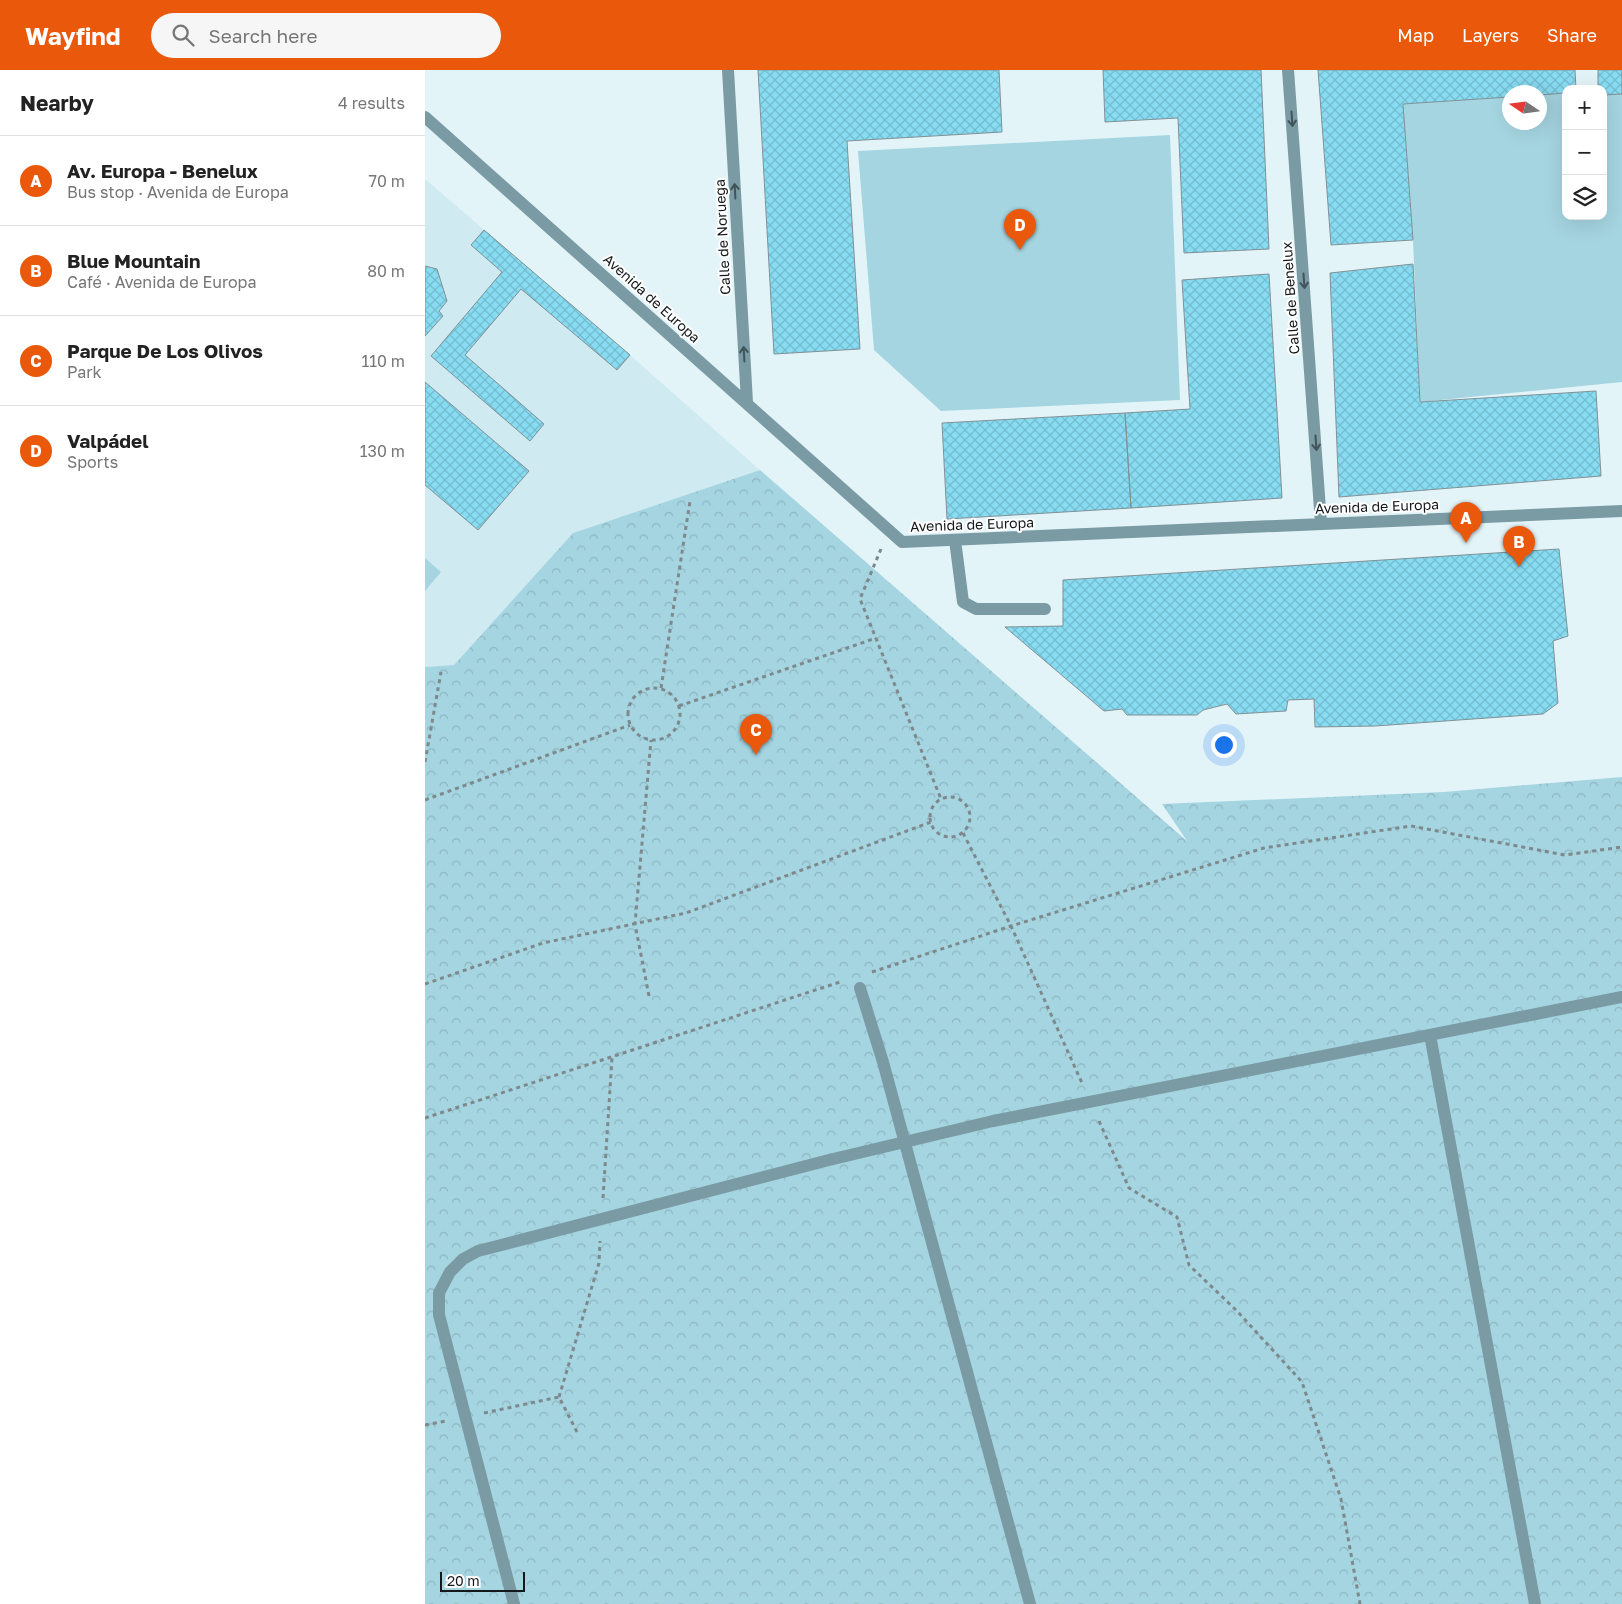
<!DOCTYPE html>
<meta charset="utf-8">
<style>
body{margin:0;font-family:"Golos Text",sans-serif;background:#f6f6f6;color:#222}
.controls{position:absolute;right:15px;top:15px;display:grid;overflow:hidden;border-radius:10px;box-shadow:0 5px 20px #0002}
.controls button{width:45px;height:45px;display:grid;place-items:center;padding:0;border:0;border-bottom:1px solid #e0e0e0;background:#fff;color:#222;font:25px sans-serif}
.compass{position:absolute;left:1077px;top:15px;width:45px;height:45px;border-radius:50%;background:#fff;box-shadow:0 5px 20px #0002;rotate:283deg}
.scale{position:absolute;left:15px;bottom:12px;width:85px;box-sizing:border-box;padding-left:5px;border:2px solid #13191b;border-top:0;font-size:14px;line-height:18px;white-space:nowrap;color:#13191b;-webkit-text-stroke:4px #fefefe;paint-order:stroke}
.you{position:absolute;left:798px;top:674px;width:18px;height:18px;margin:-12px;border:4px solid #fff;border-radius:50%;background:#1a73e8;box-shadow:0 0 0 8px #1a73e833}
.badge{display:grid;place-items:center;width:32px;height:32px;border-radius:50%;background:#ea580c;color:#fff;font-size:16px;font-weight:700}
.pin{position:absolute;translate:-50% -41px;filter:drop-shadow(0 1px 2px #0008)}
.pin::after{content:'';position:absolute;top:26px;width:18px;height:15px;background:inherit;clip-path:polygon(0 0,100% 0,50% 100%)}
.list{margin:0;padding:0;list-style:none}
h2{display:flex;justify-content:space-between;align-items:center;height:65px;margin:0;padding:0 20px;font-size:21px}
h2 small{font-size:16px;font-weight:400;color:#767676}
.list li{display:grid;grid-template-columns:32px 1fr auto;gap:15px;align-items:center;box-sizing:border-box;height:90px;padding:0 20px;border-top:1px solid #e0e0e0}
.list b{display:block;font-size:19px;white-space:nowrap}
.list p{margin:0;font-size:16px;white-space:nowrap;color:#767676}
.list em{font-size:16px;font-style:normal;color:#767676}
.icon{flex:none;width:28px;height:28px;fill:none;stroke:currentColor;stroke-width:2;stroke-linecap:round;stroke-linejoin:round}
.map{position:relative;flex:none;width:1197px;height:1534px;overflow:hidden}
header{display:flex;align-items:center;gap:30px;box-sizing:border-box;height:70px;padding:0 25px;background:#ea580c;color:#fff}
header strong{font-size:24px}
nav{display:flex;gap:28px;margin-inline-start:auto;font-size:18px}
.search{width:350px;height:45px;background:#f6f6f6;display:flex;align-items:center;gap:12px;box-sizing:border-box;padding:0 18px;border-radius:28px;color:#767676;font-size:19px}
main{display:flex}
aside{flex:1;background:#fff}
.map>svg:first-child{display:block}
</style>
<header>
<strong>Wayfind</strong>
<div class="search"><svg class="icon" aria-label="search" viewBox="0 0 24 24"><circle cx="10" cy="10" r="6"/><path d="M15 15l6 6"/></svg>Search here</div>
<nav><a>Map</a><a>Layers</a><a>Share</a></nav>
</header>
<main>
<aside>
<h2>Nearby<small>4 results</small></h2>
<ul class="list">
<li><span class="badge">A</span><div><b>Av. Europa - Benelux</b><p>Bus stop · Avenida de Europa</p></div><em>70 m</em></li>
<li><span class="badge">B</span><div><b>Blue Mountain</b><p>Café · Avenida de Europa</p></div><em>80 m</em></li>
<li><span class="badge">C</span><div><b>Parque De Los Olivos</b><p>Park</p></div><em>110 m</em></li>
<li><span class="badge">D</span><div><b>Valpádel</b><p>Sports</p></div><em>130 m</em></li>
</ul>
</aside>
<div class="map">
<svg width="1197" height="1534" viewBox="0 0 1197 1534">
<defs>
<pattern id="park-crowns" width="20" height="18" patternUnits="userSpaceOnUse" patternTransform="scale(1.25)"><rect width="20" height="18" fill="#a5d5e1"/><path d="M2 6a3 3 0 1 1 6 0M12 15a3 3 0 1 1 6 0" fill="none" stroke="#8db6c0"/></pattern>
<pattern id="building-cross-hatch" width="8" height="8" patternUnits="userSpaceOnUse" patternTransform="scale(1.25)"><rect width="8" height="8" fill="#88dcf2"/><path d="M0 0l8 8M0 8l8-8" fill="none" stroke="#74bccf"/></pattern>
</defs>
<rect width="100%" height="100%" fill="#e3f4f9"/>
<path fill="#cfeaf1" d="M0,109l205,176 130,115 -187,63 -119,132 -29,2z"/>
<path fill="url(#park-crowns)" d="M335,400l427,371 -25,-37 282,-12 178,-15v827h-1197v-937l29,-2 119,-132z"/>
<path fill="#a5d5e1" d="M1141,23v123h37v-121l19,-1v288l-202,20 -7,-162 -10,-136 106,-7v25h30l1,-27z
M745,65l10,265 -239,11 -67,-61 -16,-199z
M0,488l16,14 -16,19z"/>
<path fill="url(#building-cross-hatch)" stroke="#819196" d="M333,0h241l3,62 -155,9 13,208 -86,5z
M678,0h158l8,179 -85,4 -6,-135 -73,4z
M893,0h257l1,19h-10v4l-27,2v-3h-30v5l-106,7 10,136 -82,5z
M1173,0h24v24l-19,1v-6h-5z
M59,160l146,125 -13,15 -96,-81 -56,66 79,69 -14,17 -99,-85 71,-84 -31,-27z
M988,194l7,138 176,-11 5,85 -262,21 -9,-224z
M0,196l12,3 10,32 -8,10 4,5 -18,20z
M844,204l13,224 -151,10 -6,-95 65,-4 -8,-129z
M0,312l104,89 -51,59 -53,-45z
M700,343l6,95 -184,11 -5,-96z
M1134,479l9,87 -15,5 5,62 -15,11 -168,12 -60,1 -1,-28 -26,1 -2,11 -50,3 -9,-10 -24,6 -6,5h-70l-5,-6 -18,2 -99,-84 58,-1v-46z"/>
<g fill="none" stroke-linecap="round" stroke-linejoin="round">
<path stroke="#7d898c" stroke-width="3" stroke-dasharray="4 4" stroke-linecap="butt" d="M456,479l-21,50 81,200
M203 644a26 26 0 1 1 52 0a26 26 0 1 1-52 0Z
M236,618l29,-187
M254,636l197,-68
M0,692l16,-90
M505 747a20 20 0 1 1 40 0a20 20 0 1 1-40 0Z
M0,730l205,-75
M538,763l48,93 71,157
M447,902l139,-46 253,-78 147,-22 154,29 57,-8
M0,914l118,-41 143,-30 245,-91
M224,926l-14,-72 16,-184
M0,1048l415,-136
M674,1051l30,67 48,29 12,48 48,46 65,71 39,117 19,105
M178,1128l9,-140
M134,1327l40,-134 1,-22
M59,1343l75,-16 18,35
M0,1355l21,-4"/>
<path stroke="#7a9ba4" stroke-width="12" d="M530,470l8,62 13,7h69"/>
<path stroke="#7a9ba4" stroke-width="12" d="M303,0l19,332
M863,0l33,453
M0,47l477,425 720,-31
M435,918l23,74 147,542
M1005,965l105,569
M89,1534l-75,-289v-22l11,-21 13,-13 15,-8 351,-91 164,-39 629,-124"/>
</g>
<defs><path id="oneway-shaft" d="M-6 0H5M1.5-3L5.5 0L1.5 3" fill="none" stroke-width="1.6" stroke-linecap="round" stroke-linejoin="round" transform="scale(1.25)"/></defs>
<g stroke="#415459">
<use href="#oneway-shaft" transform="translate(867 49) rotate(86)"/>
<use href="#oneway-shaft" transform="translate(310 121) rotate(-93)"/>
<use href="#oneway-shaft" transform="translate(879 211) rotate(86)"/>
<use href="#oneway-shaft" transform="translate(319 284) rotate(-93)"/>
<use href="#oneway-shaft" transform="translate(891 373) rotate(86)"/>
</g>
<g text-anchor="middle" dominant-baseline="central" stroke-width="4" stroke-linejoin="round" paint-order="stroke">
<g font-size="14" fill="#13191b" stroke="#fefefe">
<text transform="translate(297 167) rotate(-93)">Calle de Noruega</text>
<text transform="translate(227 228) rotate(42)">Avenida de Europa</text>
<text transform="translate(865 228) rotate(-94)">Calle de Benelux</text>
<text transform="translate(952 436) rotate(-2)">Avenida de Europa</text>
<text transform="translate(547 454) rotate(-2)">Avenida de Europa</text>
</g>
</g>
</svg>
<div class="controls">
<button>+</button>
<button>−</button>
<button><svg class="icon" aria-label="layers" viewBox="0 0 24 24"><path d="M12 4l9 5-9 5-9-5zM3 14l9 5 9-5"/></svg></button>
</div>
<svg class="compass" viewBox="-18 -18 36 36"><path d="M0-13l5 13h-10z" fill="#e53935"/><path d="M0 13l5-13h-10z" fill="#767676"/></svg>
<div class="scale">20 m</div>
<div class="you"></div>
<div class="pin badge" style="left:1041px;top:473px">A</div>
<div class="pin badge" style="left:1094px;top:497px">B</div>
<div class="pin badge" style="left:331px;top:685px">C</div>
<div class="pin badge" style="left:595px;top:180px">D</div>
</div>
</main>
